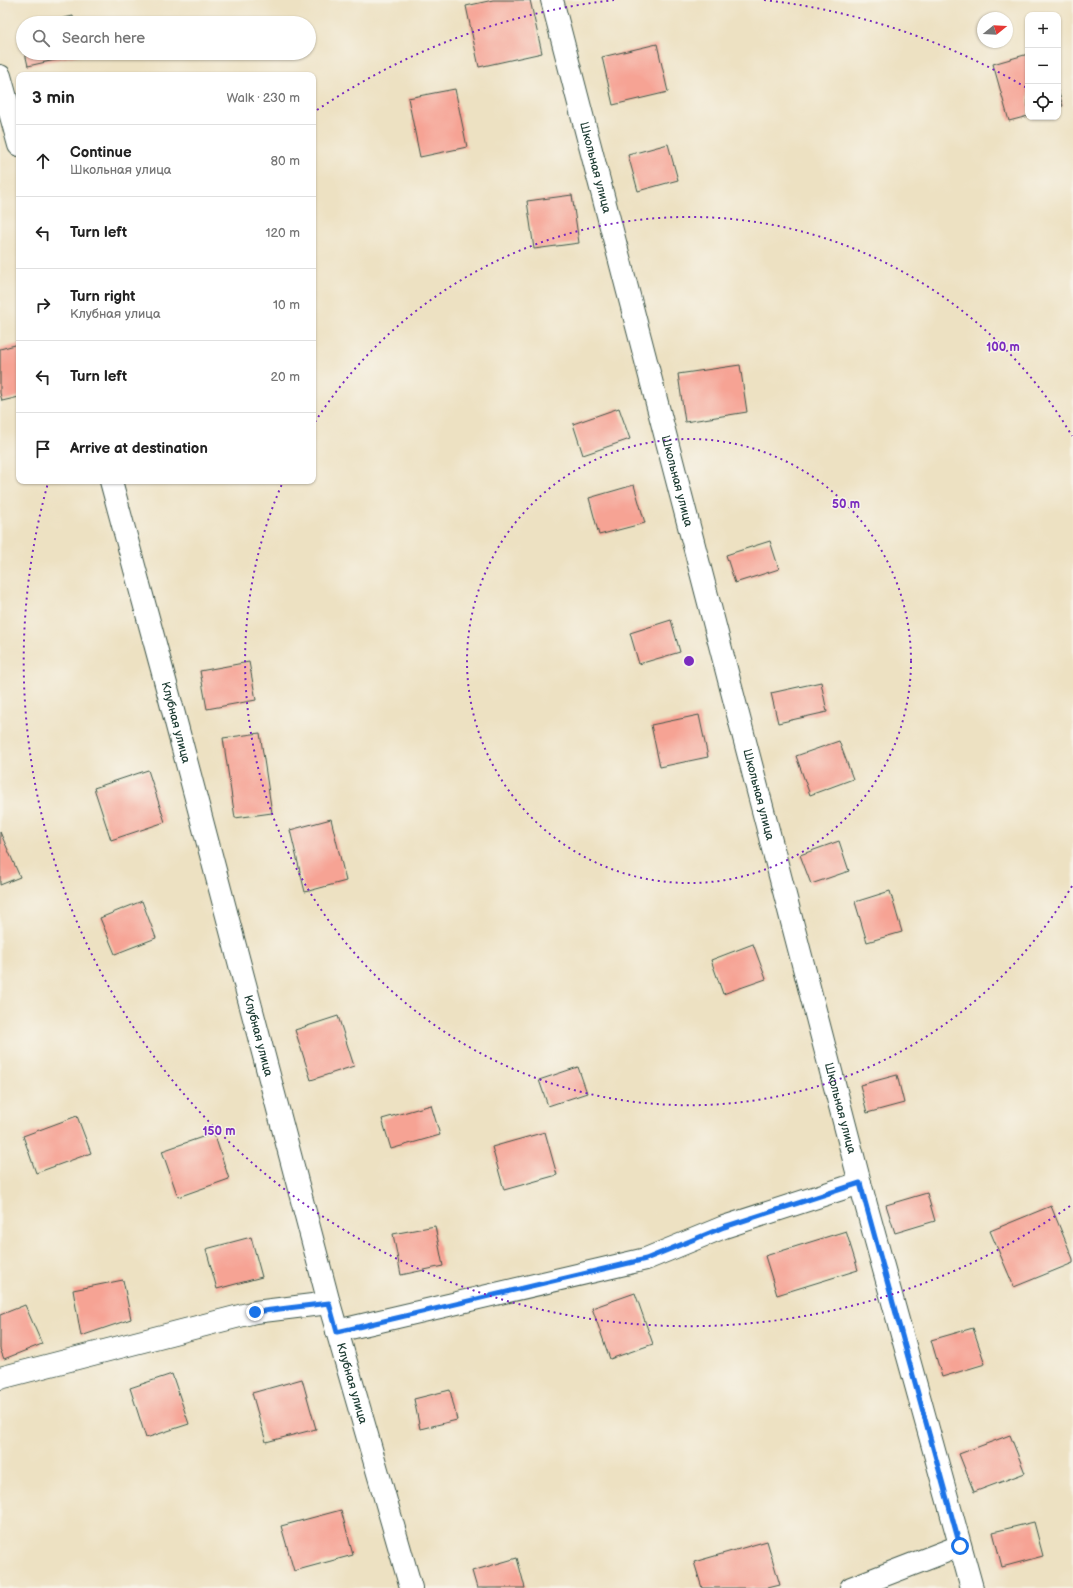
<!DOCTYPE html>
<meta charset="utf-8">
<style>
body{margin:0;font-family:"Balsamiq Sans",sans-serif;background:#f2f2f2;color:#222}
.controls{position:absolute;right:12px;top:12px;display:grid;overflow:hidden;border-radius:8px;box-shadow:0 1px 3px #0004}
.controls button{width:36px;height:36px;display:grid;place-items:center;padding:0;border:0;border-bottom:1px solid #e0e0e0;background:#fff;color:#222;font:20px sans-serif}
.compass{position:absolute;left:977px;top:12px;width:36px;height:36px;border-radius:50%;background:#fff;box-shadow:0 1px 3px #0004;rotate:72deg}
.stop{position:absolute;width:12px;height:12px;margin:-9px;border:3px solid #1a73e8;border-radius:50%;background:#fff}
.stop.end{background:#1a73e8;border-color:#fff;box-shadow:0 1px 4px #0008}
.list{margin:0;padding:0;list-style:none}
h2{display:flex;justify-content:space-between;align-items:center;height:52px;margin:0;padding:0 16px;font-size:17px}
h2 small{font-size:13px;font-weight:400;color:#767676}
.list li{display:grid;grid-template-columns:26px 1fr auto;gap:12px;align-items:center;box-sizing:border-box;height:72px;padding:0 16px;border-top:1px solid #e0e0e0}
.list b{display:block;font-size:15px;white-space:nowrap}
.list p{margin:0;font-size:13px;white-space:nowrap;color:#767676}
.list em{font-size:13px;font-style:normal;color:#767676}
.icon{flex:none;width:22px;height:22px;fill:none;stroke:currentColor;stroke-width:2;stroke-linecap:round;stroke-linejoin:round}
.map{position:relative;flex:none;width:1073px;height:1588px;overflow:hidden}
.search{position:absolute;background:#fff;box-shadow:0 1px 3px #0004;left:16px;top:16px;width:300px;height:44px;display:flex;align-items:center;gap:10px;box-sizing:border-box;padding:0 14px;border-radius:22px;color:#767676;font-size:15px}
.panel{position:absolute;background:#fff;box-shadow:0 1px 3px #0004;left:16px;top:72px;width:300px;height:412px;border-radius:8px}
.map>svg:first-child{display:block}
</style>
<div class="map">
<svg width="1073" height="1588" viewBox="0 0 1073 1588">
<rect width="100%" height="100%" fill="#f7f3e8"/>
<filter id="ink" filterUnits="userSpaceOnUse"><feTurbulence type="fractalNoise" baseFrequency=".025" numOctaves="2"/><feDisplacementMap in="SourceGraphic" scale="8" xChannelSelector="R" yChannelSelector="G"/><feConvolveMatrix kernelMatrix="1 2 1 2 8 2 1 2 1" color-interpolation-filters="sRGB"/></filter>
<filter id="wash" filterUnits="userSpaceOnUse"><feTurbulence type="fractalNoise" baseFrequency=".012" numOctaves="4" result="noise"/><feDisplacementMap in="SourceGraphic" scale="16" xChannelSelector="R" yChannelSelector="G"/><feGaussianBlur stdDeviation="0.9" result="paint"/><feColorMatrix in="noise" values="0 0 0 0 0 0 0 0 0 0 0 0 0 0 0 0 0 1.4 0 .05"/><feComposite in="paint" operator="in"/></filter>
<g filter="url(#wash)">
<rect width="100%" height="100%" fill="#ede1c2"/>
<g id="blocks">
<path fill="#f6a394" d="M493,0h37l12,53 -63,14 -13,-61z
M73,16l1,7h-28v-1z
M657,44l11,48 -55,13 -11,-48z
M25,53h57v1l-54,12z
M1028,54v62l-19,5 -16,-57z
M455,89l12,58 -47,10 -12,-59z
M1058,91l5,15 -5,1z
M668,144l10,36 -40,11 -10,-36z
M572,195l7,48 -45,6 -7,-48z
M19,344v53l-17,4 -2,-8v-44z
M740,365l7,47 -62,10 -7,-48z
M619,408l11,31 -47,16 -10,-31z
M634,485l11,38 -46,12 -10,-37z
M770,541l9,28 -44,14 -9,-28z
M671,620l9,32 -41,12 -9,-31z
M249,662l7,38 -49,9 -7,-38z
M821,682l6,30 -49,11 -7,-30z
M699,715l9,42 -48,10 -9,-42z
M260,733l12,80 -37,5 -12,-80z
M839,741l14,38 -43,16 -14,-39z
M148,770l17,52 -54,18 -17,-52z
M331,819l15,62 -41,11 -15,-62z
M0,832l20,45 -20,8z
M839,841l10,30 -38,13 -11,-29z
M890,891l12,41 -35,10 -12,-40z
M142,901l14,37 -41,16 -15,-36z
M753,944l13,35 -43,15 -12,-34z
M338,1016l16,50 -43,14 -16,-50z
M578,1067l9,26 -39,13 -9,-26z
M897,1075l7,28 -37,10 -7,-28z
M431,1105l9,30 -49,14 -9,-30z
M77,1116l14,37 -55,20 -13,-37z
M545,1132l12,43 -53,15 -12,-43z
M214,1133l15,46 -51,18 -16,-46z
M927,1193l8,28 -40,12 -9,-28z
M1051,1206l22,53v4l-59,24 -24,-56z
M435,1226l8,40 -42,9 -8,-41z
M846,1231l12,39 -81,25 -12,-39z
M251,1237l11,40 -45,12 -11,-40z
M123,1280l8,39 -50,17 -8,-46z
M635,1293l18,51 -43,15 -18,-51z
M25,1305l17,39 -38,15 -4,-10v-34z
M973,1328l12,36 -43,13 -11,-37z
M172,1374l17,50 -43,14 -16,-50z
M302,1379l14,50 -50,13 -14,-49z
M450,1390l7,30 -37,9 -6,-30z
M1010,1435l15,38 -51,19 -15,-38z
M341,1510l12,45 -59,16 -13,-45z
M1034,1522l9,34 -41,11 -9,-35z
M767,1541l13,44 -12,3h-66l-8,-26z
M517,1558l8,30h-48l-5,-17z"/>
</g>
</g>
<g filter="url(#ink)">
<use href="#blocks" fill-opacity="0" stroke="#3e5649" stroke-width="1"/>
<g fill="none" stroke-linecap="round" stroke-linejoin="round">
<g stroke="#3e5649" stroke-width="24">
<g id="minor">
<path id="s1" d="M552,0l308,1183 112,405"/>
<path d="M0,76l19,69"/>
<path id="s2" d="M111,481l56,207 162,615 82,285"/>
<path d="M337,1331l309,-72 78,-32 136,-44"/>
<path d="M0,1378l255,-66 74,-9"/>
<path d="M851,1588l109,-42"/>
</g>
</g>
<use href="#minor" stroke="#fff" stroke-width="22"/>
</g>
</g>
<g fill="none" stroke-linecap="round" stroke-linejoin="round" filter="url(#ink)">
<path stroke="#1a73e8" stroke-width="5" d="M255,1312l74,-9 8,29 309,-73 78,-32 136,-44 100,363"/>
</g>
<g fill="none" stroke="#7b2cbf" stroke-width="2" stroke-dasharray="2 4">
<circle cx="689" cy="661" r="222"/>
<path d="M1072 886A444 444 0 0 1 282 484M315 422A444 444 0 0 1 1072 436"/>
<path d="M1070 1206A665 665 0 0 1 48 483M317 110A665 665 0 0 1 614 0M764 0A665 665 0 0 1 1027 88"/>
</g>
<g text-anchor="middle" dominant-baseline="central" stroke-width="3" stroke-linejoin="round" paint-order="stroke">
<g font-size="12" fill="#1f3d34" stroke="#f7f3e8">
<text stroke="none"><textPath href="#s1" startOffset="173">Школьная улица</textPath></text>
<text stroke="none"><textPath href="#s1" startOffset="497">Школьная улица</textPath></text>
<text stroke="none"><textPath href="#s2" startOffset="250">Клубная улица</textPath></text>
<text stroke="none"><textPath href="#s1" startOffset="821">Школьная улица</textPath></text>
<text stroke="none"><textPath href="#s2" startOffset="574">Клубная улица</textPath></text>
<text stroke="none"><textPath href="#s1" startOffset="1145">Школьная улица</textPath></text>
<text stroke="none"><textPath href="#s2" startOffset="934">Клубная улица</textPath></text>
</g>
</g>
<circle cx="689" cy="661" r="6" fill="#7b2cbf" stroke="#f7f3e8" stroke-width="2"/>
<g font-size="12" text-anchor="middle" font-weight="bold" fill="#7b2cbf" stroke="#f7f3e8" stroke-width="3" stroke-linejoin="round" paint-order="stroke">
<text x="1003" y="351">100 m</text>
<text x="846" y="508">50 m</text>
<text x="219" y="1135">150 m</text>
</g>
</svg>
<div class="controls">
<button>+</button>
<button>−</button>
<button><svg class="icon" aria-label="locate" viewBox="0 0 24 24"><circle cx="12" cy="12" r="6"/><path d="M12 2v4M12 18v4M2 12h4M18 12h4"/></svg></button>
</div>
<svg class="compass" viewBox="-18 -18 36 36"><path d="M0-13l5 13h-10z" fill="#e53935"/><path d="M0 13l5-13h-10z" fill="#767676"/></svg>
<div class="stop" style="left:960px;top:1546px"></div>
<div class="stop end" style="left:255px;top:1312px"></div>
<div class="search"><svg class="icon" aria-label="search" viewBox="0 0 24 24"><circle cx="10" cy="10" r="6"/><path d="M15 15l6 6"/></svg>Search here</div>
<section class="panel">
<h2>3 min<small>Walk · 230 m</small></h2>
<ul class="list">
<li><svg class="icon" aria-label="ahead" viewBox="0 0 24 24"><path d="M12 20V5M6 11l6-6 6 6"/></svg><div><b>Continue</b><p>Школьная улица</p></div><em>80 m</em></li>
<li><svg class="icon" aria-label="left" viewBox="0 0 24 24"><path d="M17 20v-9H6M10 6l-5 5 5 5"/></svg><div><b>Turn left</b></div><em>120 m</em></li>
<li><svg class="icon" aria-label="right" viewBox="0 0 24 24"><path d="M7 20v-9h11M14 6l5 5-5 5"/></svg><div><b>Turn right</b><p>Клубная улица</p></div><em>10 m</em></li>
<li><svg class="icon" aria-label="left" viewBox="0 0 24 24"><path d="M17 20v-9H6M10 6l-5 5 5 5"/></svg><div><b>Turn left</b></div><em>20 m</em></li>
<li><svg class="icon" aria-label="arrive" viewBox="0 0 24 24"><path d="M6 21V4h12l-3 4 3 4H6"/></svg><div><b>Arrive at destination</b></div></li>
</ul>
</section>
</div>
